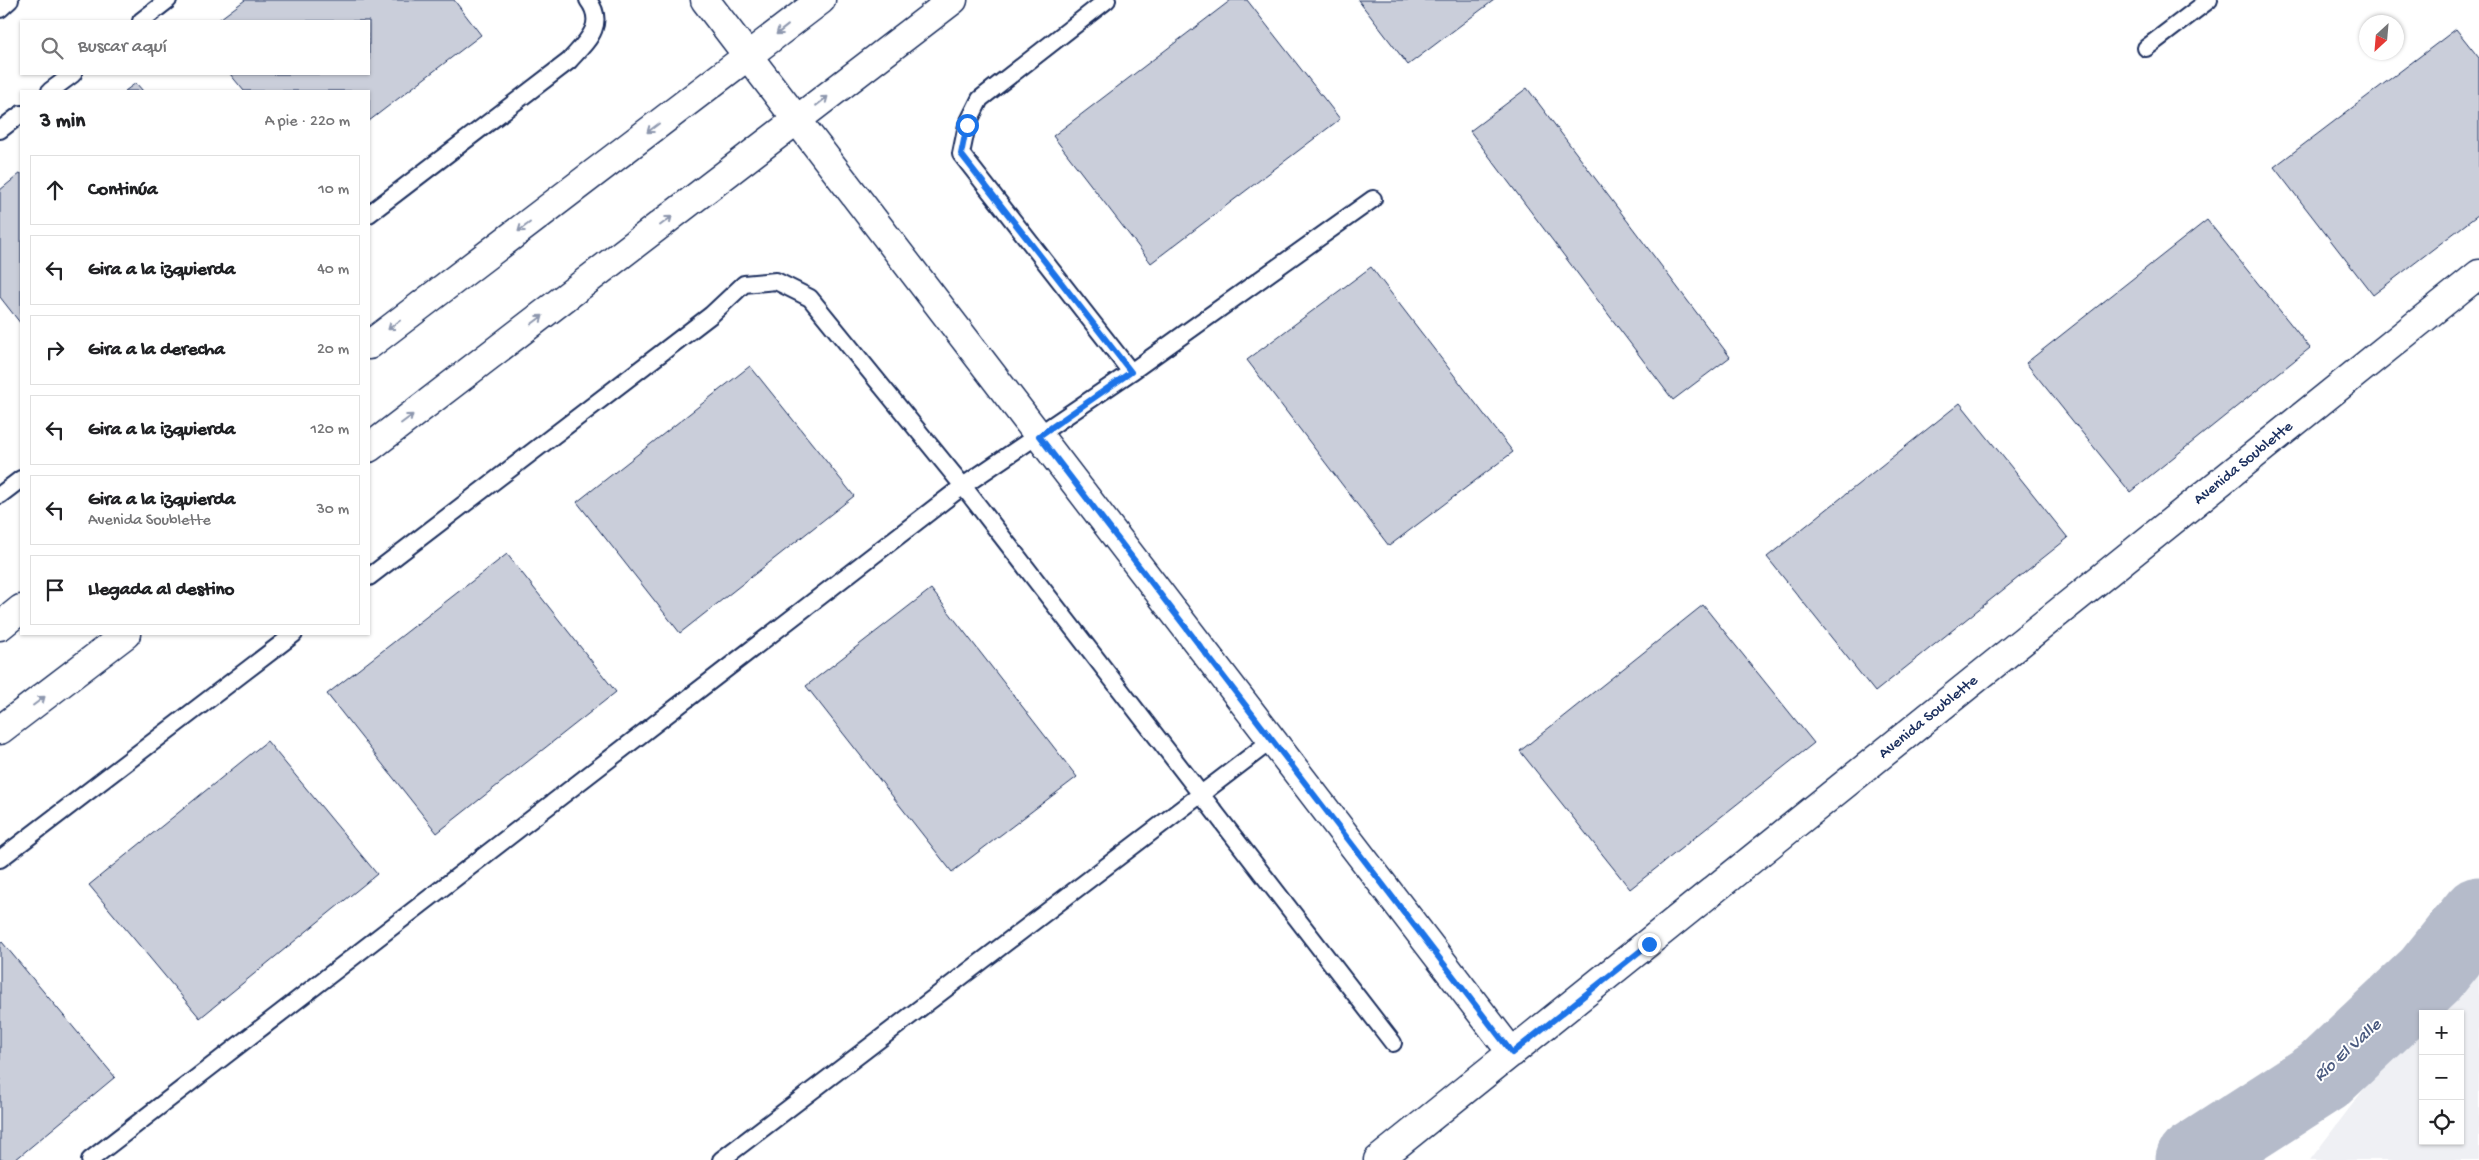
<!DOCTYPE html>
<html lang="es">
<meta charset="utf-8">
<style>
body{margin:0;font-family:"Gochi Hand",sans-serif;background:#f2f2f2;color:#202124}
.controls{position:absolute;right:15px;bottom:15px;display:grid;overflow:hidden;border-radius:0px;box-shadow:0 1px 4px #0004}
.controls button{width:45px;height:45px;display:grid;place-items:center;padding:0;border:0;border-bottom:1px solid #e0e0e0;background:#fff;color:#202124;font:25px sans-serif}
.compass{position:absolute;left:2359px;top:15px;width:45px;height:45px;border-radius:50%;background:#fff;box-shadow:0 1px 4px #0004;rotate:206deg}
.stop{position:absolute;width:15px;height:15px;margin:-11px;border:4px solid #1a73e8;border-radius:50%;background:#fff}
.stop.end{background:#1a73e8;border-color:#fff;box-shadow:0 1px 5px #0008}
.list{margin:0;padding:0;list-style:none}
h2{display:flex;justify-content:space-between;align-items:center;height:65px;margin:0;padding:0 20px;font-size:21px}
h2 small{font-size:16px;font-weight:400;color:#757577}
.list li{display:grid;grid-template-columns:32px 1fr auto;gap:15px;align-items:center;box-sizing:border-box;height:70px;margin:0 10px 10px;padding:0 10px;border:1px solid #e0e0e0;border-radius:0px}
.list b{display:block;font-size:19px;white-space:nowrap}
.list p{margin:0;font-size:16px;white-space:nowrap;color:#757577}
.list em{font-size:16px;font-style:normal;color:#757577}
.icon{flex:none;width:28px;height:28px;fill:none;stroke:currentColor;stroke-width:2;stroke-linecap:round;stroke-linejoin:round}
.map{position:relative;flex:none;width:2479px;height:1160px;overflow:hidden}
.search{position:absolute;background:#fff;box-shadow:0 1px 4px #0004;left:20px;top:20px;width:350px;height:55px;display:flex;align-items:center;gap:12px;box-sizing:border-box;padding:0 18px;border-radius:0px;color:#757577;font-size:19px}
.panel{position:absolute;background:#fff;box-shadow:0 1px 4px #0004;left:20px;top:90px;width:350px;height:545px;border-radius:0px}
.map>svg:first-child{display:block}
</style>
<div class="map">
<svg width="2479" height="1160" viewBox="0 0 2479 1160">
<rect width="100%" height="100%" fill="#fff"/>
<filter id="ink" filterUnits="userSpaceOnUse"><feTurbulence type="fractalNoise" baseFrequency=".02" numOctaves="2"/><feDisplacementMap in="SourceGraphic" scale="10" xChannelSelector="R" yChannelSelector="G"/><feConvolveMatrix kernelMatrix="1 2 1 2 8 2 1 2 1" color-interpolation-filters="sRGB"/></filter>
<g filter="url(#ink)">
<path fill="#eff0f4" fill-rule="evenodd" d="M2479,938v222h-169zM2423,1014h37v127h-37z"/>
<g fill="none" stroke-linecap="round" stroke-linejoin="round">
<path stroke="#b5bbca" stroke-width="75" d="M2193,1160l130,-84 107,-101 49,-61"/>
</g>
<path fill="#caceda" stroke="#1b2f5e" d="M245,0h209l27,35 -112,86v-30h-125l-14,-17h139v-53h-152z
M1231,0h16l93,119 -189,144 -98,-127z
M1358,0h136l-86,65z
M2456,29l23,29v156l-106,81 -99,-128z
M136,83l7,8h-18z
M1527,88l203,269 -57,43 -203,-269z
M21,173v151l-21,-27v-107z
M2207,220l103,128 -180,144 -104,-129z
M1371,267l142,185 -124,94 -142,-186z
M750,366l104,130 -174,137 -103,-131z
M1960,403l108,135 -193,154 -108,-135z
M507,554l109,138 -179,141 -110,-139z
M931,589l146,188 -125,95 -146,-186z
M1703,605l111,138 -184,146 -110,-138z
M267,741l110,133 -177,144 -111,-133z
M2,942l113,135 -100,83h-15v-216z"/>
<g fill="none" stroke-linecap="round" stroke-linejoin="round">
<g stroke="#1b2f5e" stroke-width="20">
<path id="service" d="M1107,0l-127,99 -13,26 -6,29 170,218
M0,9l10,-9
M141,21l27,-21
M2146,48l63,-48
M50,91l23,-17
M0,130l21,-16
M369,214l200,-153c17,-19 38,-36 19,-61
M0,495l21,-16
M369,577l342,-262 33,-31 32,-3 34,17 153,188 430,557
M0,859l294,-225
M90,1160l873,-674 168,-114 242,-173
M721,1160l551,-420"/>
</g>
<g stroke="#1b2f5e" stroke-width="31">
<path id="minor" d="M705,0l807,1053
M369,345l452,-345
M369,448l584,-448
M0,626l21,-17
M0,730l126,-96
M1378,1160l1101,-886"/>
</g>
<use href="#service" stroke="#fff" stroke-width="16"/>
<use href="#minor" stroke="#fff" stroke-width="28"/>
</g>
<defs><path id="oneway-shaft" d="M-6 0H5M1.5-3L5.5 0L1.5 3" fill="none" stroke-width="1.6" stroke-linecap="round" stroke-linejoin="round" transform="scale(1.25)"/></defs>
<g stroke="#8d97ae">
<use href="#oneway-shaft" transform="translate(782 30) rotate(142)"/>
<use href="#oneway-shaft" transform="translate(822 101) rotate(-38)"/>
<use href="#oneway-shaft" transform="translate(653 128) rotate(143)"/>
<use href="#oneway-shaft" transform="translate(666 221) rotate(-37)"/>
<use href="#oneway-shaft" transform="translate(524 227) rotate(143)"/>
<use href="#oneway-shaft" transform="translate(537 320) rotate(-37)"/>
<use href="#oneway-shaft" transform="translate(394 325) rotate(143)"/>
<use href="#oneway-shaft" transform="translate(407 419) rotate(-37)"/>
<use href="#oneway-shaft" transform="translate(39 701) rotate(-37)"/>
</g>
</g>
<g fill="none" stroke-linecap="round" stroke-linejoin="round" filter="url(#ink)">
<path stroke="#1a73e8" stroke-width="6" d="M967,125l-6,29 170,218 -92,64 473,617 137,-109"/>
</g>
<g text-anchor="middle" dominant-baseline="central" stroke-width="4" stroke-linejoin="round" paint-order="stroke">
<g font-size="16" fill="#1b2f5e" stroke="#fff">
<text transform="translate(2244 464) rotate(-39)">Avenida Soublette</text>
<text transform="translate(1929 718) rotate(-39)">Avenida Soublette</text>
</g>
<g font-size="18" font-style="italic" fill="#49597e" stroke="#fff">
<text transform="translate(2348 1051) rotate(-42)">Río El Valle</text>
</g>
</g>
</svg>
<div class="controls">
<button>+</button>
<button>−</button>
<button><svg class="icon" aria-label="locate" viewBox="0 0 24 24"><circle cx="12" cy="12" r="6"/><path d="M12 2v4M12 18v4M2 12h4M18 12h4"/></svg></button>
</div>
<svg class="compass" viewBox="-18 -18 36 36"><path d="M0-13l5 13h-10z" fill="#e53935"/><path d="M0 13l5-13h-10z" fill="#757577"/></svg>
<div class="stop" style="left:967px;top:125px"></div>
<div class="stop end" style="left:1649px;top:944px"></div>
<div class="search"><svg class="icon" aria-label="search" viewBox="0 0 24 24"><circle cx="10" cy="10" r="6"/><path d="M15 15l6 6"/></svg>Buscar aquí</div>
<section class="panel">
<h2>3 min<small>A pie · 220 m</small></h2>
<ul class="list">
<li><svg class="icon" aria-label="ahead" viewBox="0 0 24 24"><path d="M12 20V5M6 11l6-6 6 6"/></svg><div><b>Continúa</b></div><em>10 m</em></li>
<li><svg class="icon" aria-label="left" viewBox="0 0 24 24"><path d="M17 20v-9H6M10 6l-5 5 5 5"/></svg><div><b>Gira a la izquierda</b></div><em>40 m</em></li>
<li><svg class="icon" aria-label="right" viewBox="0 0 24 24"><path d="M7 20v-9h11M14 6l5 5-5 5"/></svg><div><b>Gira a la derecha</b></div><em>20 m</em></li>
<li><svg class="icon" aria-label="left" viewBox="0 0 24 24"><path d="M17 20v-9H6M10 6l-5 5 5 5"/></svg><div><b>Gira a la izquierda</b></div><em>120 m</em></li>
<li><svg class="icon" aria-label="left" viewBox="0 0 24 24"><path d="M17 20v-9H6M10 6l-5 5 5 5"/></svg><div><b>Gira a la izquierda</b><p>Avenida Soublette</p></div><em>30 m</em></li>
<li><svg class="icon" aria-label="arrive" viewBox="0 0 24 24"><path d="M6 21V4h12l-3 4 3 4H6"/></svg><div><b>Llegada al destino</b></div></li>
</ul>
</section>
</div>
